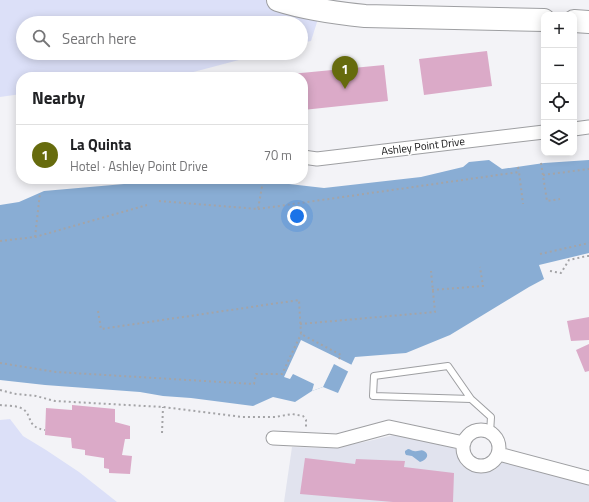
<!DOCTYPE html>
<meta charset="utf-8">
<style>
body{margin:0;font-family:"Titillium Web",sans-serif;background:#f2f2f2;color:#202124}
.controls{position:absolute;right:12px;top:12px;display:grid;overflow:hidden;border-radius:8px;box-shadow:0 2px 10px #0003}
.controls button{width:36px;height:36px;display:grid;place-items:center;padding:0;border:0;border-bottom:1px solid #e0e0e0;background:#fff;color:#202124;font:20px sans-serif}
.you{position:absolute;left:297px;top:216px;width:14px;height:14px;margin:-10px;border:3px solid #fff;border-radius:50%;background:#1a73e8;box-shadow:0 0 0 6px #1a73e833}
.badge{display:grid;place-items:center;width:26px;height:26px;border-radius:50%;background:#666b0d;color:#fff;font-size:13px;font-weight:700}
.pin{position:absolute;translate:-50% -33px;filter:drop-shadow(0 1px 2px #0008)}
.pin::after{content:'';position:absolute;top:21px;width:14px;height:12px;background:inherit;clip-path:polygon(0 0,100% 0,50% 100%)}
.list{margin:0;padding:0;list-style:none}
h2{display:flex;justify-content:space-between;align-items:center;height:52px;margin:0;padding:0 16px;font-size:17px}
h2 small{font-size:13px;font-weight:400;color:#757577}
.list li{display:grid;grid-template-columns:26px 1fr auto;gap:12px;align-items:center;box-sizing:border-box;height:60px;padding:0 16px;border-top:1px solid #e0e0e0}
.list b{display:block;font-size:15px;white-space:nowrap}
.list p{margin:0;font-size:13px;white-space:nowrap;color:#757577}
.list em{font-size:13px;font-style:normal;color:#757577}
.icon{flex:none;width:22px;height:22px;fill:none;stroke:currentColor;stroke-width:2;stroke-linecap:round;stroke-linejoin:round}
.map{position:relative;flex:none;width:589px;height:502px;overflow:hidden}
.search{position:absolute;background:#fff;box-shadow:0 2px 10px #0003;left:16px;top:16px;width:292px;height:44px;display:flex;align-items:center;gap:10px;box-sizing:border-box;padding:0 14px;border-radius:22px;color:#757577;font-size:15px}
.panel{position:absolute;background:#fff;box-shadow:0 2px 10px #0003;left:16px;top:72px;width:292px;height:112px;border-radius:16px}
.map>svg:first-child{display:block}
</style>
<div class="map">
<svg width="589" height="502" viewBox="0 0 589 502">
<rect width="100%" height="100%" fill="#f3f3f7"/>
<path fill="#e1e3ee" d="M398,434l55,11 6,9 3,12 23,5 10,-1 8,-9 86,24v17h-305l8,-55 40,1 37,-7z"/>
<path fill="#dce0f8" d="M0,0h324l-13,41 -10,2v-20h-278v30h242l-83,22 -19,2h-142v17l-21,3z
M10,419l13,17 23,14 33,22 38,30h-117v-82z"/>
<path fill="#89add4" d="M489,160l13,9 42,-6 45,-3v93l-50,12 5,14 -15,8 -79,48 -44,18 -51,4 -17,36 -15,-6 -11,4 -17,11 -22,-5 -20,9 -62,-8 -28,-2 -23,-4 -95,-7 -45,-5v-175l19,-3 25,-11 80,-7 31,-5h91l78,9 97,-11 42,-10 6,-5z
M408,449c2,0 4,2 6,2 4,1 7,-2 10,0 7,4 1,10 -4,11l-8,-6 -6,-1 -1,-2v-2z"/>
<path fill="#f3f3f7" d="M301,340l51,25 -3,7 -15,-8 -11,23 -11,4 2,-7 -21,-10 -3,5 -6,-2z"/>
<path fill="#dbaac8" d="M487,51l5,35 -68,9 -5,-36z
M384,65l4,36 -85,9v-33h-33v-1z
M589,317v23l-18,1 -4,-20z
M589,344v27l-4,1 -9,-22z
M72,405l43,4v13l15,4v13h-5l-3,16 10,1 -2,18 -21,-1v-4l-5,-1v-10l-19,-3v-5l-13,-2 -1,-10 -26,-3 1,-27 26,2z
M305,458l50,6 1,-5 49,2 -1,6 50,6 -1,29h-60l-93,-8z"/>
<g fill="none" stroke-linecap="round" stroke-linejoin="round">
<g stroke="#9e9fa2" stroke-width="8">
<path id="service" d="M471,399l-23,-33 -74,10 -1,20 98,3 20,18 -1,16"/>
</g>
<g stroke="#9e9fa2" stroke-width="15">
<path id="minor" d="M574,129l15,-2
M303,157l14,2 227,-27
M463 448a18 18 0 1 1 36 0a18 18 0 1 1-36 0Z
M273,438l64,3 52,-14 75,16
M499,454l90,24"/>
</g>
<g stroke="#9e9fa2" stroke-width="24">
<path id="motorway" d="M278,0c28,9 58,13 87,16l179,4
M574,21l15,1"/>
</g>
<path stroke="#a4a4a7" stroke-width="2" stroke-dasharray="2 3" stroke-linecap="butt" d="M541,163l6,38 13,-2
M518,167l1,5
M543,175l46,-6
M159,201l99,8 5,-28
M258,209l261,-37 4,32
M35,237l5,-44
M0,241l35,-4 112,-32
M540,254l49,-11
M550,271l11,2 8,-13 18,-4h2
M432,290l51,-4 -3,-19
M98,311l3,18 198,-29 2,34 40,21 -2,4
M300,324l135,-12 -4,-41
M0,363l56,9 198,12 2,-10h26l19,-40
M0,390l16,4 20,2 19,5 108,6 79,10h33l17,-3 11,2 3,4v8
M0,405c7,1 16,0 23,4 10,7 3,18 22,21
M162,433l1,-26"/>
<use href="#service" stroke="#fff" stroke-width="6"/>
<use href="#minor" stroke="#fff" stroke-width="13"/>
<use href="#motorway" stroke="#fff" stroke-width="22"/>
</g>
<g text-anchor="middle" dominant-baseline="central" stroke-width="3" stroke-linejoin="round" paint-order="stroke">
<g font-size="11" fill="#0e0e0f" stroke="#fff">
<text transform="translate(423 146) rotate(-7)">Ashley Point Drive</text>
</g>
</g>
</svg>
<div class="controls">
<button>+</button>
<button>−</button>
<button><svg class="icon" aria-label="locate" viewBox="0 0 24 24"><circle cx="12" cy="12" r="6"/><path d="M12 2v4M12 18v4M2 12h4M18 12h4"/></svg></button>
<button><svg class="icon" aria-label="layers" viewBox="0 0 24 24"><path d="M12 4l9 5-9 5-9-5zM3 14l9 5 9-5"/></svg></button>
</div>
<div class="you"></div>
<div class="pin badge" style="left:345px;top:89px">1</div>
<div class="search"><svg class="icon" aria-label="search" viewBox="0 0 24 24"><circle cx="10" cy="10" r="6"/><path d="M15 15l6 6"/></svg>Search here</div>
<section class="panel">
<h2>Nearby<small></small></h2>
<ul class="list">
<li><span class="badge">1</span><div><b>La Quinta</b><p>Hotel · Ashley Point Drive</p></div><em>70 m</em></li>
</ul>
</section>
</div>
